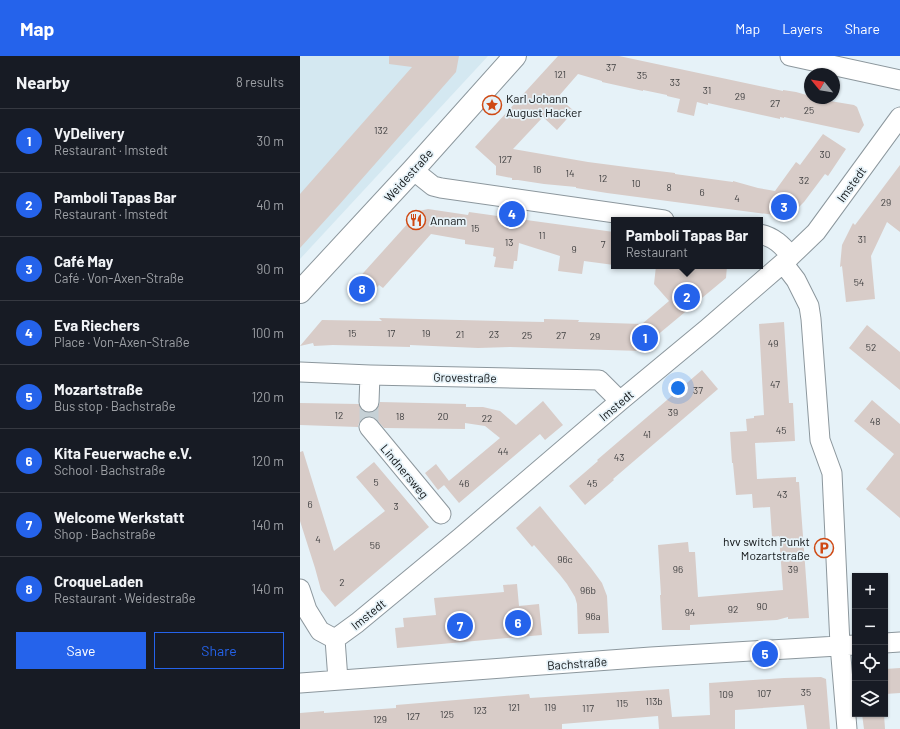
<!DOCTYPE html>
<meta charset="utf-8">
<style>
body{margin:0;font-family:Barlow,sans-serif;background:#20242c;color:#f1f3f6}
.controls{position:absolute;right:12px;bottom:12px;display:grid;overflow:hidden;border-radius:0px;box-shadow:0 1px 3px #0004}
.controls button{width:36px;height:36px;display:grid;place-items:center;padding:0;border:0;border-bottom:1px solid #363941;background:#171b24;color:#f1f3f6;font:20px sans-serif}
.compass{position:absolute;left:504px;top:12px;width:36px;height:36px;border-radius:50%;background:#171b24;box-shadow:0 1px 3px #0004;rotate:300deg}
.you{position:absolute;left:378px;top:332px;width:14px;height:14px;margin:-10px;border:3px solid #fff;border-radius:50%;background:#1a73e8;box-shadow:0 0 0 6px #1a73e833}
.badge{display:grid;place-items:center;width:26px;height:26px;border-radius:50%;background:#2563eb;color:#fff;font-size:13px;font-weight:700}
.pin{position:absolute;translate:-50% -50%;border:2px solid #fff;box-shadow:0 1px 4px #0006}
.popup{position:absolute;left:311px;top:161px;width:152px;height:52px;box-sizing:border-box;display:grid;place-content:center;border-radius:0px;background:#171b24;filter:drop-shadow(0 1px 3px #0005);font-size:13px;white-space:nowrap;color:#9ea1a6}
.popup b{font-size:15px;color:#f1f3f6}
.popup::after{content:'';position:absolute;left:50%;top:100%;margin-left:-8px;border:8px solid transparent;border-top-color:#171b24}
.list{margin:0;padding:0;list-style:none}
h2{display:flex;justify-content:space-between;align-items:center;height:52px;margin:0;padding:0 16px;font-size:17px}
h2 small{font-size:13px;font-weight:400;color:#9ea1a6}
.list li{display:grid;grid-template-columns:26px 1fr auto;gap:12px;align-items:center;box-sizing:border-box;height:64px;padding:0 16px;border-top:1px solid #363941}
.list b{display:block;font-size:15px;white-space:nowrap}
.list p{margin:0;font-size:13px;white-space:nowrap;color:#9ea1a6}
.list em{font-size:13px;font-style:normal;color:#9ea1a6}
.actions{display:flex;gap:8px;padding:12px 16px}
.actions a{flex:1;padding:9px 0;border:1px solid #2563eb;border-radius:0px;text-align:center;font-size:14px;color:#2563eb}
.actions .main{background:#2563eb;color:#fff}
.icon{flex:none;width:22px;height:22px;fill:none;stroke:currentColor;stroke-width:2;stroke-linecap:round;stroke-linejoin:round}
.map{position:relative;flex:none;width:600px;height:673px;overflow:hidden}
header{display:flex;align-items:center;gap:24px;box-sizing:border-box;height:56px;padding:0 20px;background:#2563eb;color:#fff}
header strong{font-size:19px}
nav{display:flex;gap:22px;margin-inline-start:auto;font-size:14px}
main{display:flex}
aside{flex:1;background:#171b24}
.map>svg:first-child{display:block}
</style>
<header>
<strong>Map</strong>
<nav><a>Map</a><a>Layers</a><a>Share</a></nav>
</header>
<main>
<aside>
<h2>Nearby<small>8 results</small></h2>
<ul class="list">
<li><span class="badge">1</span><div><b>VyDelivery</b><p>Restaurant · Imstedt</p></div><em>30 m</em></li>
<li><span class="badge">2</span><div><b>Pamboli Tapas Bar</b><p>Restaurant · Imstedt</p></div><em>40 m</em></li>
<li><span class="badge">3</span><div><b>Café May</b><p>Café · Von-Axen-Straße</p></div><em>90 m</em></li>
<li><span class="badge">4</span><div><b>Eva Riechers</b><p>Place · Von-Axen-Straße</p></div><em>100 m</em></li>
<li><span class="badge">5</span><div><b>Mozartstraße</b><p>Bus stop · Bachstraße</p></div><em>120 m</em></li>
<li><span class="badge">6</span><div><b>Kita Feuerwache e.V.</b><p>School · Bachstraße</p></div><em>120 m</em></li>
<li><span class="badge">7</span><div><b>Welcome Werkstatt</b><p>Shop · Bachstraße</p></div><em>140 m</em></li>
<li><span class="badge">8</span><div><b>CroqueLaden</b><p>Restaurant · Weidestraße</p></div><em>140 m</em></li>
</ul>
<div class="actions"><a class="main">Save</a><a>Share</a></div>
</aside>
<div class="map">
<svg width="600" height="673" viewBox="0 0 600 673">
<rect width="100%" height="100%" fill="#e6f2f8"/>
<path fill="#d4e8f1" d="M0,0h188l-188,203z"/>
<path fill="#d8ccc8" d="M89,0h70l-3,16 -117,133 -39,43v-54l112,-127 -23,-3z
M258,0h61l164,35v-1l13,2 14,4v2h7l13,3 24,4 3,2 7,18 -5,8 -75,-16v1l-4,-1v2l-72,-16v2l-11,-3 -3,14 -17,-4 3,-13 -13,-3v-1l-24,-5v1l-41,-9v-1l-24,-7 -20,23 16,14 -17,19 -14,-13 -30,32 75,13 46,6 41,5v1l58,8v-1l25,7 17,3 21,-29 4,3 23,-31 23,15 -18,27 -3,-2 -21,28 -8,8 -7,5 -7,1 -175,-23 -31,-5v-1l-32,-3 -26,-4h-6v-2l-16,-3v-9l-21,-19z
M600,109v67l-13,-10 -16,34 4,43 -29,3 -4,-36 -2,1 2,-22 11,-22 2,2z
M128,153l40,6 1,-3 145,20v33l-30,-4 -2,13 -24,-3 2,-15 -41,-13 -2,18h-3l-1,8 -19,-2 2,-10 -3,-1 1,-8 -29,-4v-4l-34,-6 -48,54 -4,-3 -17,19 -15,-13 72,-80z
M356,210h71l-1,12 -71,59 -14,14 -131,-4 -32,1 -68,-3v2l-77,-2 -19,1 -1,-3 -13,3 22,-26 60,1 -3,-3 165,4v-3l35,1 -1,2 64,2 27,-23 -15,-17z
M484,266l5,81h4l2,38 -40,2 2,36 39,-2v5h3l10,136 -21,1v-2l-11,3 -87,5v5h-28l-2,-35h1l-3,-50 30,-3 1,10h6l3,45 85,-7 -4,-54 -7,1 -2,-30 -17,1 -1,-14 -16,1 -3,-32h-1l-2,-31 17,-1 -1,-12 8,-1v-2l10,-1 -5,-91z
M567,269l33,27v38l-51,-42z
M402,314l16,19 -105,90 1,1 -29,25 -16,-19 29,-25 -1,-1z
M572,344l28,24v94l-34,-29 28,-35 -40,-33z
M243,345l20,24 -18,15 -5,-6 -81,69 -15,-18 56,-47 -15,-12 -20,-3v6l-81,-1 -7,-8 -4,-3 -5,-1 -6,3 -3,4 -1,4 -58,-2v-22l59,1 1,3 3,4 6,2 5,-1 4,-4 2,-6 86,2v3h17l17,4 16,14z
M3,395l31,100 51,-40 -29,-34 18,-15 55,65 -94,80 -14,-17 -6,-22 -15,-47v-69z
M136,408l13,17 -11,9 -13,-17z
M240,450l51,62 11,15 5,13 2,37 -31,1 -1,-30 -2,-7 -8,-13 -7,-9 -26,-30 -2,2 -16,-19z
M217,528l2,22 20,-2 3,31 -145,13 -2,-20 9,-1 -1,-9 33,-3 -2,-17 70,-6 -1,-7z
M600,612v25l-15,1v-25z
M521,621l5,2 4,50h-23l-3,-24 -69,5v19h-76l-1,-13 -96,8v5h-262v-16l24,-2v2l72,-5v-3l133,-11 1,4 139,-9 3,28 38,-2 -1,-32 75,-5z
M562,658h22l1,15h-21z"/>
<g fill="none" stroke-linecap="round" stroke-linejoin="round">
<path stroke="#c6d1d6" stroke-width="19" stroke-dasharray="19 10" stroke-linecap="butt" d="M69,371v-25"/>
<g stroke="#8c979d" stroke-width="21">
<path id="minor" d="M490,0l110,24
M113,114l20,16 8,2 223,32
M460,178c14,3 22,11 31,22
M483,207l13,17 13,26 2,13 9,121 12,33 8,172 7,84
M0,316l70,3 229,5 21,21
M69,346l1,-27
M69,371l72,87
M0,533l7,21 13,21 15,8
M35,583l22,-16 104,-86 159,-136 88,-73 83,-72 25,-24 84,-115
M35,583l3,41
M585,587l15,-1
M0,627l351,-26 204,-12"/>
</g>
<g stroke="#8c979d" stroke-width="24">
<path id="tertiary" d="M0,236l113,-122 102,-114"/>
</g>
<use href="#minor" stroke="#fff" stroke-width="19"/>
<use href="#tertiary" stroke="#fff" stroke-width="22"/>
</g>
<defs>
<g id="sight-ring" transform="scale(1)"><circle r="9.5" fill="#e6f2f8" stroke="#cf4913" stroke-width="1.5"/><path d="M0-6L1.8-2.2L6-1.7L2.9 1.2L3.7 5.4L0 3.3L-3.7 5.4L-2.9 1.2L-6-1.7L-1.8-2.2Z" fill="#cf4913"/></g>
<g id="restaurant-ring" transform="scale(1)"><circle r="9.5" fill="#e6f2f8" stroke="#cf4913" stroke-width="1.5"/><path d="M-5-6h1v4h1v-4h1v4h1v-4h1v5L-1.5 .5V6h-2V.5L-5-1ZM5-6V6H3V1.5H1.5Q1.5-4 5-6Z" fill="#cf4913"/></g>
<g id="parking-ring" transform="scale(1)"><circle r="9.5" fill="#e6f2f8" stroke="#cf4913" stroke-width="1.5"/><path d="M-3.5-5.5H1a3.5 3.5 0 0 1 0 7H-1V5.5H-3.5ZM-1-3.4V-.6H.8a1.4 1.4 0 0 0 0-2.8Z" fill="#cf4913"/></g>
</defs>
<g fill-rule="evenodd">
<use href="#sight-ring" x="192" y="49"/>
<use href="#restaurant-ring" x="116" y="164"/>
<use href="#parking-ring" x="524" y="492"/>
</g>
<g text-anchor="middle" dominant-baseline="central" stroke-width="3.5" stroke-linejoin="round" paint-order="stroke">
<g font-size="10" fill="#414142">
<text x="311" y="11">37</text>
<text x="260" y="18">121</text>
<text x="342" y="19">35</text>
<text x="375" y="26">33</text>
<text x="407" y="34">31</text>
<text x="440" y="40">29</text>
<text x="475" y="47">27</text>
<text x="509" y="54">25</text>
<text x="81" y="74">132</text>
<text x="525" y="98">30</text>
<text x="205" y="103">127</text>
<text x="237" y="113">16</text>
<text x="270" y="117">14</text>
<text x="303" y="122">12</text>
<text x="504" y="124">32</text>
<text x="336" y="127">10</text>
<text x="369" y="131">8</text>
<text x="402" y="136">6</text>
<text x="437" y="142">4</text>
<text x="586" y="146">29</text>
<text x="175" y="172">15</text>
<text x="242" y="179">11</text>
<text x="562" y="183">31</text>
<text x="209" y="186">13</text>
<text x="303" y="188">7</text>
<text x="274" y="193">9</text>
<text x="559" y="226">54</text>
<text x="52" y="277">15</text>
<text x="91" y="277">17</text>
<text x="126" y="277">19</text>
<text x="160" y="278">21</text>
<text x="194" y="278">23</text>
<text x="227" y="279">25</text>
<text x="261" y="279">27</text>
<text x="295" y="280">29</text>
<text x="473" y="287">49</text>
<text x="571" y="291">52</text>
<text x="475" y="328">47</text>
<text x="398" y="334">37</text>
<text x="373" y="356">39</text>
<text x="39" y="359">12</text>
<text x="100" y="360">18</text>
<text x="143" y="360">20</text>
<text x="187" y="362">22</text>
<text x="575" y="365">48</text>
<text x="481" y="374">45</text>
<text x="347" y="378">41</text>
<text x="203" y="395">44</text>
<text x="319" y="401">43</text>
<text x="76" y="426">5</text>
<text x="164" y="427">46</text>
<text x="292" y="427">45</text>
<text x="482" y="438">43</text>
<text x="10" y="448">6</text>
<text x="96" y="450">3</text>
<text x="18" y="483">4</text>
<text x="75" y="489">56</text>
<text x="265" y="503">96c</text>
<text x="378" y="513">96</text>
<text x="493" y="513">39</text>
<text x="42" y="526">2</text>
<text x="288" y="534">96b</text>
<text x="462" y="550">90</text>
<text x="433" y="553">92</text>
<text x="390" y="556">94</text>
<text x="293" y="560">96a</text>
<text x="506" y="636">35</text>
<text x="464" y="637">107</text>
<text x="426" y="638">109</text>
<text x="354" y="645">113b</text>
<text x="322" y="647">115</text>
<text x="214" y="651">121</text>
<text x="250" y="651">119</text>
<text x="288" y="652">117</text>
<text x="180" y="654">123</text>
<text x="147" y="658">125</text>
<text x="113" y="660">127</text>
<text x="80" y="663">129</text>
</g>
<g font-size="12" fill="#0f1315" stroke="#e6f2f8" text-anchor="start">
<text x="206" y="42">Karl Johann<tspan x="206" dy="14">August Hacker</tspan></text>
<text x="130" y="164">Annam</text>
<text x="510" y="485" text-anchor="end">hvv switch Punkt<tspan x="510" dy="14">Mozartstraße</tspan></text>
</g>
<g font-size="12" fill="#0f1315" stroke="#e6f2f8">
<text transform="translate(108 119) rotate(-48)">Weidestraße</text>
<text transform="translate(551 128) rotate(-54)">Imstedt</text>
<text transform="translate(165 321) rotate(1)">Grovestraße</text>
<text transform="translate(316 349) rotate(-40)">Imstedt</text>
<text transform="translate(105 415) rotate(50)">Lindnersweg</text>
<text transform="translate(68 558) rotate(-39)">Imstedt</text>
<text transform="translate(277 607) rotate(-4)">Bachstraße</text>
</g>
</g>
</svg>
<div class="controls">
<button>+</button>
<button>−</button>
<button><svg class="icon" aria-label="locate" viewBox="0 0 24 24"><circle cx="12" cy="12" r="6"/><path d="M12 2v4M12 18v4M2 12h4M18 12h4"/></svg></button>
<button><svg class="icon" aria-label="layers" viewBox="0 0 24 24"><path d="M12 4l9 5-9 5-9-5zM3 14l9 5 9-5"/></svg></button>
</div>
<svg class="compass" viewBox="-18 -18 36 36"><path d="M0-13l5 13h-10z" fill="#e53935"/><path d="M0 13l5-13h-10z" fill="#9ea1a6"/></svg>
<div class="you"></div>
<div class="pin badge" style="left:345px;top:282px">1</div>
<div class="pin badge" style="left:387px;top:241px">2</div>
<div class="popup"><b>Pamboli Tapas Bar</b>Restaurant</div>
<div class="pin badge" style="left:484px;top:151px">3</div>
<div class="pin badge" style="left:212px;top:158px">4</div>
<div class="pin badge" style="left:465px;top:598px">5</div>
<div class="pin badge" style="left:218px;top:567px">6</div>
<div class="pin badge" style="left:160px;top:570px">7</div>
<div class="pin badge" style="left:62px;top:233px">8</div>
</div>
</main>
